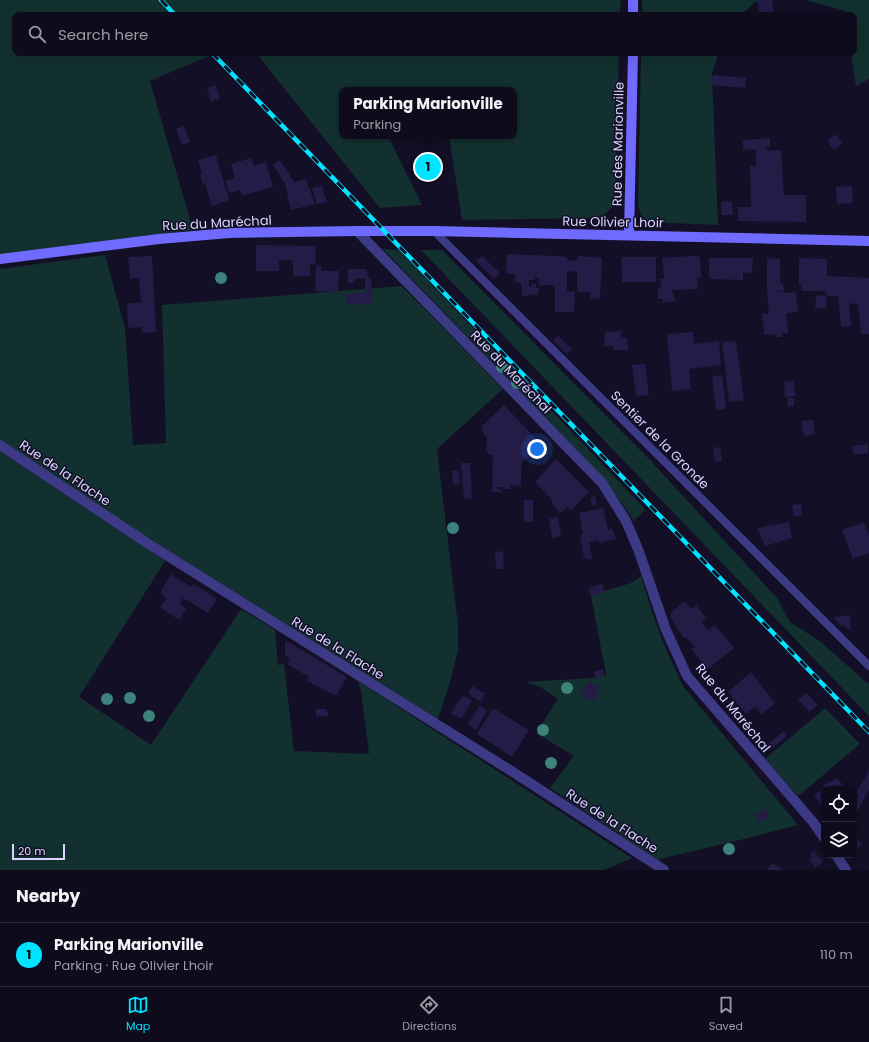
<!DOCTYPE html>
<meta charset="utf-8">
<style>
body{margin:0;font-family:Poppins,sans-serif;background:#1c1929;color:#f1f3f6}
.controls{position:absolute;right:12px;bottom:12px;display:grid;overflow:hidden;border-radius:8px;box-shadow:0 4px 16px #0002}
.controls button{width:36px;height:36px;display:grid;place-items:center;padding:0;border:0;border-bottom:1px solid #2e2b3b;background:#0e0b1c;color:#f1f3f6;font:20px sans-serif}
.scale{position:absolute;left:12px;bottom:10px;width:53px;box-sizing:border-box;padding-left:4px;border:2px solid #d9d4ff;border-top:0;font-size:11px;line-height:14px;white-space:nowrap;color:#d9d4ff;-webkit-text-stroke:3px #130f26;paint-order:stroke}
.you{position:absolute;left:537px;top:449px;width:14px;height:14px;margin:-10px;border:3px solid #fff;border-radius:50%;background:#1a73e8;box-shadow:0 0 0 6px #1a73e833}
.badge{display:grid;place-items:center;width:26px;height:26px;border-radius:50%;background:#00e5ff;color:#111;font-size:13px;font-weight:700}
.pin{position:absolute;translate:-50% -50%;border:2px solid #fff;box-shadow:0 1px 4px #0006}
.popup{position:absolute;left:339px;top:87px;width:178px;height:52px;box-sizing:border-box;display:grid;place-content:center;border-radius:8px;background:#0e0b1c;filter:drop-shadow(0 1px 3px #0005);font-size:13px;white-space:nowrap;color:#9b9ba3}
.popup b{font-size:15px;color:#f1f3f6}
.popup::after{content:'';position:absolute;left:50%;top:100%;margin-left:-8px;border:8px solid transparent;border-top-color:#0e0b1c}
.list{margin:0;padding:0;list-style:none}
h2{display:flex;justify-content:space-between;align-items:center;height:52px;margin:0;padding:0 16px;font-size:17px}
h2 small{font-size:13px;font-weight:400;color:#9b9ba3}
.list li{display:grid;grid-template-columns:26px 1fr auto;gap:12px;align-items:center;box-sizing:border-box;height:64px;padding:0 16px;border-top:1px solid #2e2b3b}
.list b{display:block;font-size:15px;white-space:nowrap}
.list p{margin:0;font-size:13px;white-space:nowrap;color:#9b9ba3}
.list em{font-size:13px;font-style:normal;color:#9b9ba3}
.icon{flex:none;width:22px;height:22px;fill:none;stroke:currentColor;stroke-width:2;stroke-linecap:round;stroke-linejoin:round}
.map{position:relative;flex:none;width:869px;height:870px;overflow:hidden}
.search{position:absolute;background:#0e0b1c;box-shadow:0 4px 16px #0002;left:12px;right:12px;top:12px;height:44px;display:flex;align-items:center;gap:10px;box-sizing:border-box;padding:0 14px;border-radius:8px;color:#9b9ba3;font-size:15px}
.sheet{height:116px;background:#0e0b1c}
nav{display:flex;justify-content:space-around;align-items:center;box-sizing:border-box;height:56px;border-top:1px solid #2e2b3b;background:#0e0b1c;font-size:11px;color:#9b9ba3}
nav a{display:grid;justify-items:center;gap:2px}
nav .on{color:#00e5ff}
.map>svg:first-child{display:block}
</style>
<div class="map">
<svg width="869" height="870" viewBox="0 0 869 870">
<rect width="100%" height="100%" fill="#130f26"/>
<path fill="#12302f" d="M0,0h621l-1,15h-605v38h201l-66,28 43,149 -193,25z
M642,0h120l-7,2 -14,13h-99z
M806,0h63v79l-13,7 -5,-33h3v-38h-8l-1,-4z
M256,53h363l-4,152 -14,13 -139,2 -13,-84h65v-46h-172v46h46l34,69 -42,3z
M641,53h78l-7,20 6,152 -70,-3 -6,-6 -4,-9z
M383,249l16,1 246,259 -11,12 -27,-39z
M421,250h21l208,210 127,138 13,24 31,20 45,40 3,1v33z
M105,255l20,73 8,117 33,-2 -4,-138 240,-19 101,103 -66,60 21,176v25l-8,32 -12,37 -317,-198 -121,-82v-170z
M0,451l165,110 -86,136 72,48 90,-136 34,21 3,35 6,-1 10,87 75,3 -8,-63 -3,-10 274,177 -28,12h-604z
M641,576l12,39 15,39 15,32 115,139 -50,13 -88,21 -1,2 -109,-73 24,-32 -38,-23 22,-34 -18,-12 -14,-5 67,-4 13,-3 -15,-80 40,-12z
M825,708l35,36 -62,52 -33,-37z"/>
<path fill="#241b47" d="M757,0h15l2,14 -14,1z
M713,75l33,3 -1,10 -33,-3z
M215,85l5,13 -9,4 -4,-14z
M184,126l6,16 -8,3 -6,-16z
M835,134l7,9 -8,7 -7,-9z
M770,138v9h-4l1,4 14,-1 3,45h22v27l-68,-1v-14h13l-1,-41h6v-17l-13,1v-10z
M216,155l13,45 -17,6 -7,-22h-2l-3,-9 2,-1 -4,-14z
M251,158l3,8 12,-4 7,25 -31,9 -2,-6 -11,3 -4,-12 10,-3 -4,-14z
M280,160l14,22 12,-3 9,25 -24,6 -6,-26 -12,-19z
M322,186l5,16 -10,2 -5,-16z
M852,186l1,17 -16,1 -1,-17z
M732,201l1,14h-11l-1,-13z
M256,245l59,1 1,18 5,2v5h18l-1,21 -23,-1 1,-27 -6,1v11h-17v-12h-2l1,-4h-13v11h-23z
M507,254l50,2 10,1v3l10,1 1,-5 24,2 -2,40 -10,1v-7h-13v-20l-10,-1v21l8,-1 -1,21h-19v-27h-16v-7l-4,-1v3h-6v7h2l1,-4 4,1v4h3l-1,7 -9,-1v2h-7l-1,-13 -6,-1v-7l-9,-2z
M152,256l4,76 -14,1v-6l-14,1 -1,-25h14l-2,-25 -9,1 -2,-22z
M482,256l18,17 -6,6 -18,-18z
M692,256l8,1 1,21h-4l1,11 -26,1 3,11 -12,2v-4h-5v-12h3l-1,-8h4l-2,-21z
M621,257h35v25h-34z
M709,258h44l-1,15 -9,-1v8l-34,-1z
M767,258l13,1v24h3l1,7 -10,2 10,-1v2l12,-1 2,20 -12,1 2,20h-7l1,4h-6l-2,-3 -10,1 -2,-21h7l-2,-21z
M799,258l28,1v17l42,2v56h-8l-3,-31 -9,1 2,22 -10,1 -3,-31h-11l-1,-5h-25v-7l-2,1z
M348,269h19l1,8h3l1,27 -25,1 -1,-11 19,-2v-14l-10,1v4h-7z
M816,295l11,1 -1,12h-11z
M621,331v6l6,1 1,12h-15v-4l-9,1 1,-15z
M693,332l1,12 25,-3 2,24 -32,4 2,20 -19,2 -5,-57z
M558,336l14,13 -5,5 -14,-14z
M736,341l8,59 -15,2 -7,-60z
M645,364l4,31 -13,1 -4,-31z
M722,375l4,34 -10,1 -4,-34z
M794,381l1,15 -10,1 -1,-15z
M787,398h7v8l-6,1z
M504,405l37,39 -19,18 -1,5v19l-10,-1 -1,4h-7l-1,-2h-6l7,5h-11l1,-37h-4l-1,-3 -2,1 1,-16 -4,-4 -1,-7z
M813,420l2,14 -11,2 -3,-15z
M868,444v9l-15,2v-9z
M720,447l2,14 -7,1 -2,-14z
M556,459l33,33 -18,18 -4,-3 -7,6 -5,-5 -4,-9 -16,-17z
M461,463h9l2,35 -8,1z
M452,471h7l1,13 -7,1z
M595,496l2,8 -5,2 -2,-8z
M524,500h9v22h-9z
M801,504l1,11 -8,1 -2,-11z
M603,508l5,22 4,-2 4,11 -17,4 -1,-3 -9,2 3,17h-6v-2l-2,1 -4,-23 3,-1 -4,-21z
M558,517l3,19 -9,2 -3,-19z
M789,522l3,16 -27,8 -8,-18z
M864,522l5,12v19l-16,6 -11,-29z
M503,551l1,18h-8l-1,-17z
M171,574l19,13 4,-3 23,15 -9,14 -25,-15 -3,6 6,5 -7,11 -19,-13 7,-9 -7,-5z
M602,584l3,8 -14,4 -3,-8z
M684,601l7,8 5,-4 10,13 -5,4 7,8 7,-5 19,23 -26,21 -17,-20 4,-2 -6,-7 -6,-3 -11,-17 -2,-6z
M850,615l1,16 -8,-6 -2,1 -8,-9z
M285,640l62,37 -11,19 -29,-15 2,-4 -22,-13 3,-6 -5,-2z
M603,669l1,7 -9,2 -1,-6z
M751,672l24,31 -13,11 -7,-7 -9,7 -18,-22z
M589,681l11,7 -7,13 -12,-7z
M472,686l13,7 -4,9 -13,-8z
M806,693l12,12 -9,7 -11,-13z
M463,695l9,6 -11,18 -10,-6z
M480,705l7,5 -11,20 -8,-6z
M493,708l36,22 -17,27 -35,-23z
M316,709h11l1,7 -12,1z
M784,731l3,5 -17,14 -3,-5z
M869,771v19l-15,27v-16l5,-5 -4,-2z
M838,778l7,11h-21v20l-10,-13 10,-9 -1,-2z
M766,809l4,8 -11,5 -4,-8z
M854,832l8,13 -8,5z
M814,851l9,11 -8,6 -6,-9 2,-2 -1,-2z
M772,863l12,7h-17z"/>
<g fill="none" stroke-linecap="round" stroke-linejoin="round">
<path stroke="#3d3a85" stroke-width="8" d="M434,231l435,435"/>
<path stroke="#3d3a85" stroke-width="10" d="M357,231l245,252 24,38 12,28 28,81 21,46 126,146 11,16
M0,445l147,98 366,229 151,98
M836,855l10,15"/>
<path stroke="#6f6bff" stroke-width="10" d="M633,15v-15
M629,235l4,-182
M0,259l159,-20 70,-6 128,-2h77l435,10"/>
<g stroke="#00e5ff" stroke-width="4.5">
<path id="rail" d="M161,0l14,15
M212,53l657,679"/>
</g>
<use href="#rail" stroke="#130f26" stroke-width="3" stroke-dasharray="9" stroke-linecap="butt"/>
</g>
<g fill="#3d827b">
<circle cx="221" cy="278" r="6"/>
<circle cx="502" cy="367" r="6"/>
<circle cx="517" cy="383" r="6"/>
<circle cx="453" cy="528" r="6"/>
<circle cx="567" cy="688" r="6"/>
<circle cx="130" cy="698" r="6"/>
<circle cx="107" cy="699" r="6"/>
<circle cx="149" cy="716" r="6"/>
<circle cx="543" cy="730" r="6"/>
<circle cx="551" cy="763" r="6"/>
<circle cx="729" cy="849" r="6"/>
</g>
<g text-anchor="middle" dominant-baseline="central" stroke-width="3" stroke-linejoin="round" paint-order="stroke">
<g font-size="13" fill="#d9d4ff" stroke="#130f26">
<text transform="translate(618 144) rotate(-89)">Rue des Marionville</text>
<text transform="translate(613 222) rotate(1)">Rue Olivier Lhoir</text>
<text transform="translate(217 223) rotate(-3)">Rue du Maréchal</text>
<text transform="translate(511 372) rotate(46)">Rue du Maréchal</text>
<text transform="translate(660 440) rotate(45)">Sentier de la Gronde</text>
<text transform="translate(65 473) rotate(34)">Rue de la Flache</text>
<text transform="translate(338 648) rotate(32)">Rue de la Flache</text>
<text transform="translate(733 708) rotate(51)">Rue du Maréchal</text>
<text transform="translate(612 821) rotate(33)">Rue de la Flache</text>
</g>
</g>
</svg>
<div class="controls">
<button><svg class="icon" aria-label="locate" viewBox="0 0 24 24"><circle cx="12" cy="12" r="6"/><path d="M12 2v4M12 18v4M2 12h4M18 12h4"/></svg></button>
<button><svg class="icon" aria-label="layers" viewBox="0 0 24 24"><path d="M12 4l9 5-9 5-9-5zM3 14l9 5 9-5"/></svg></button>
</div>
<div class="scale">20 m</div>
<div class="you"></div>
<div class="pin badge" style="left:428px;top:167px">1</div>
<div class="popup"><b>Parking Marionville</b>Parking</div>
<div class="search"><svg class="icon" aria-label="search" viewBox="0 0 24 24"><circle cx="10" cy="10" r="6"/><path d="M15 15l6 6"/></svg>Search here</div>
</div>
<section class="sheet">
<h2>Nearby<small></small></h2>
<ul class="list">
<li><span class="badge">1</span><div><b>Parking Marionville</b><p>Parking · Rue Olivier Lhoir</p></div><em>110 m</em></li>
</ul>
</section>
<nav>
<a class="on"><svg class="icon" aria-label="map" viewBox="0 0 24 24"><path d="M3 6l6-2 6 2 6-2v14l-6 2-6-2-6 2zM9 4v14M15 6v14"/></svg>Map</a>
<a><svg class="icon" aria-label="directions" viewBox="0 0 24 24"><path d="M12 3l9 9-9 9-9-9zM9 14v-3h6M13 9l2 2-2 2"/></svg>Directions</a>
<a><svg class="icon" aria-label="saved" viewBox="0 0 24 24"><path d="M7 4h10v16l-5-4-5 4z"/></svg>Saved</a>
</nav>
